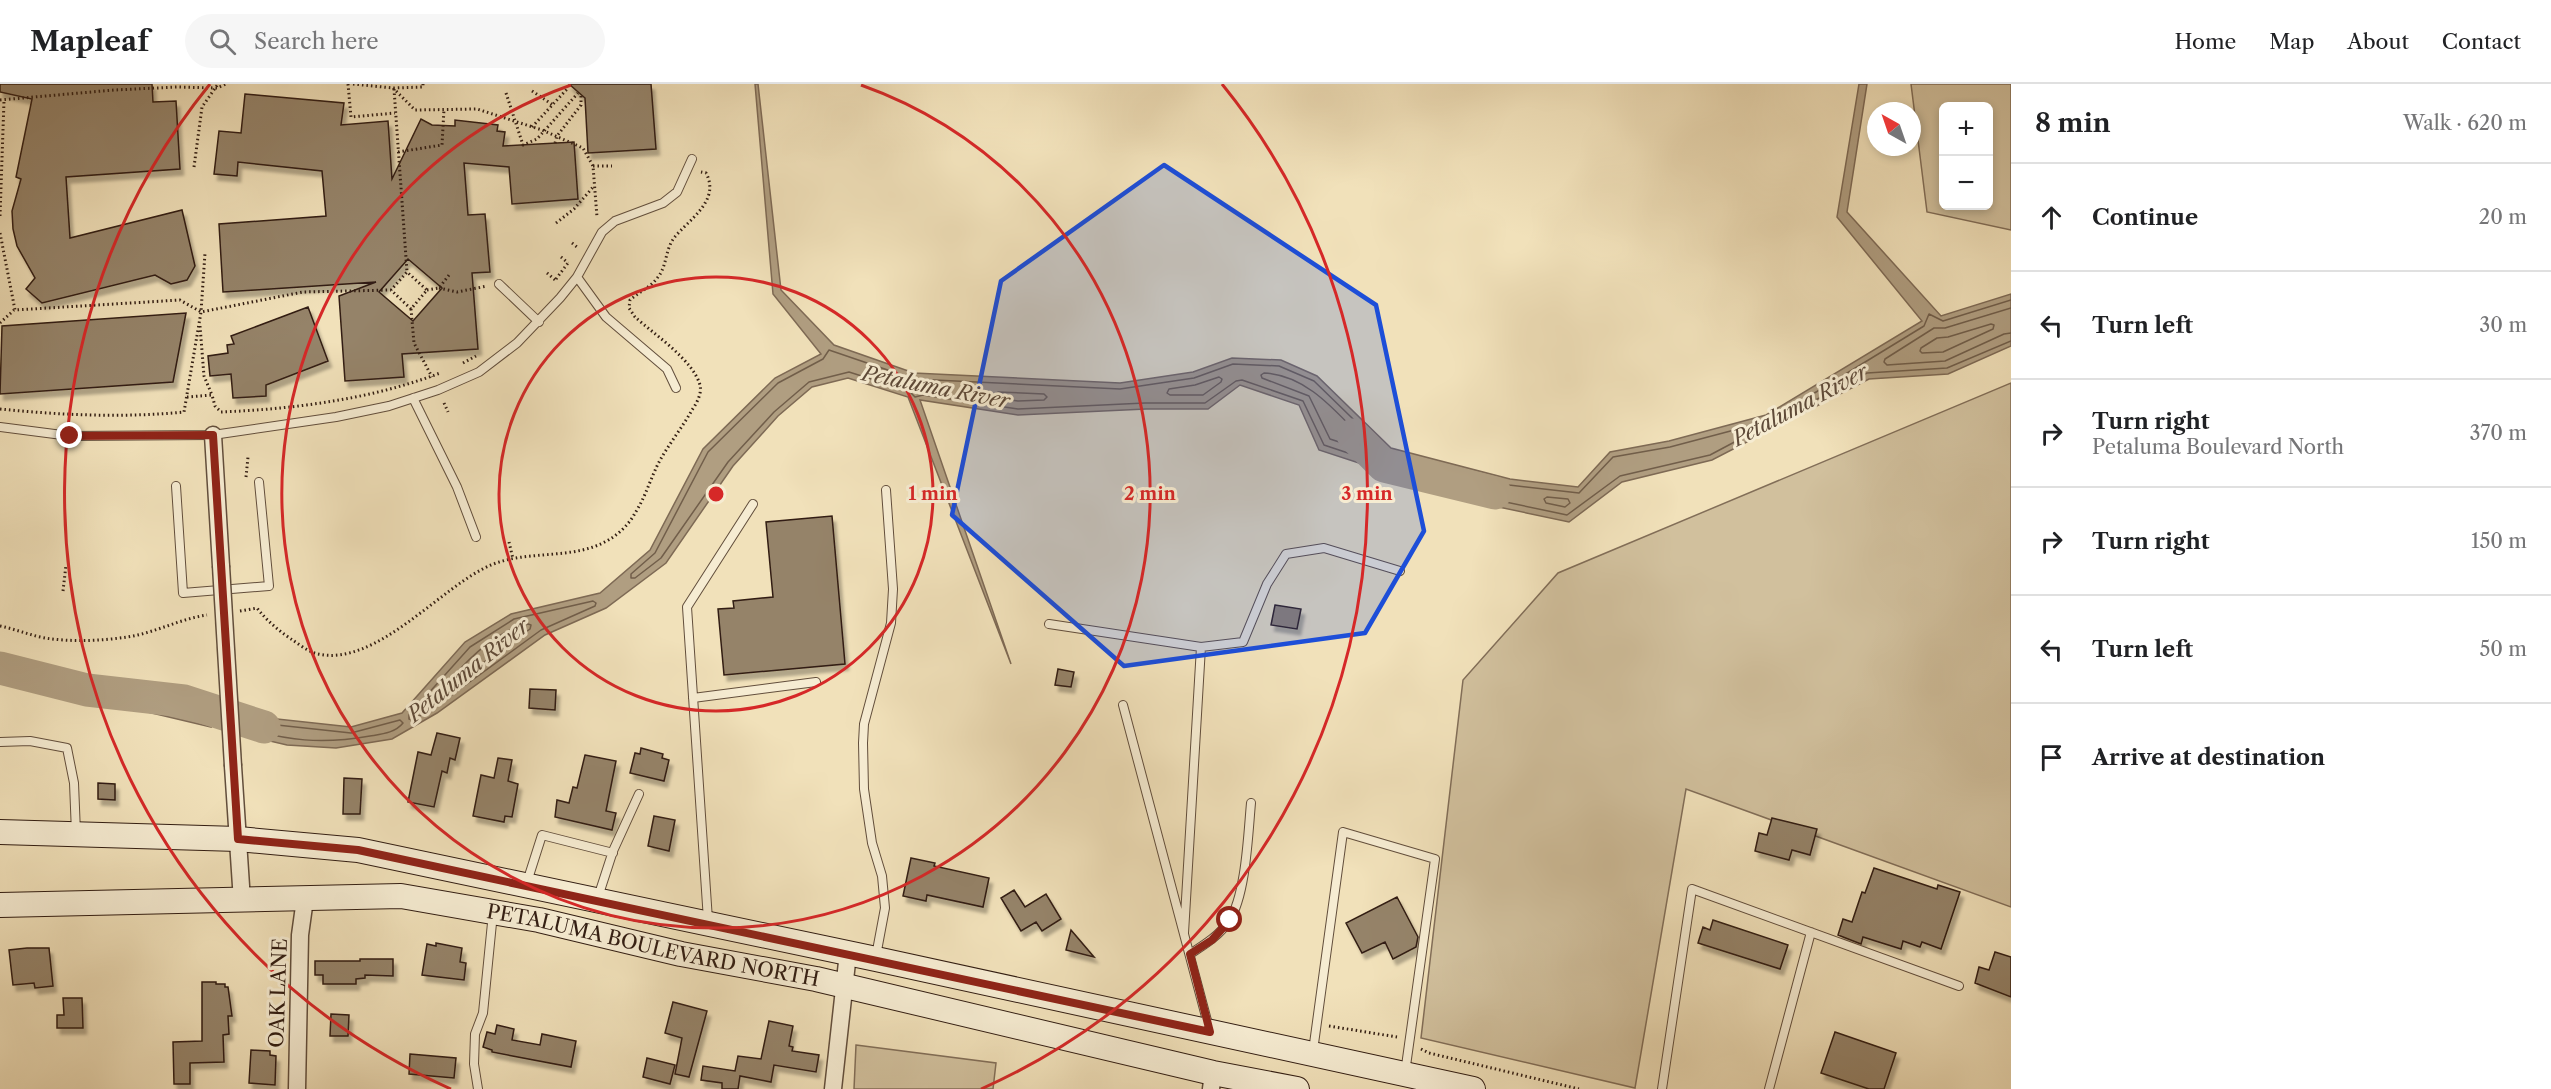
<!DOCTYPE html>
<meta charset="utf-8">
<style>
body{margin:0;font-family:"Libre Caslon Text",serif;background:#f6f6f6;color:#202124}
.controls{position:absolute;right:18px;top:18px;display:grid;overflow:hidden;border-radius:9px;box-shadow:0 3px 9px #0003}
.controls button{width:54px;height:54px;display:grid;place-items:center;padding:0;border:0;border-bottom:2px solid #e0e0e0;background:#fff;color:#202124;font:30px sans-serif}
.compass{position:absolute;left:1867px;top:18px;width:54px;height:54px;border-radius:50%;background:#fff;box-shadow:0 3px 9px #0003;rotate:320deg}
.stop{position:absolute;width:18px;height:18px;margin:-14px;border:4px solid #8f2418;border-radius:50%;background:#fff}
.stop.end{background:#8f2418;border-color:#fff;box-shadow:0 2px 6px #0008}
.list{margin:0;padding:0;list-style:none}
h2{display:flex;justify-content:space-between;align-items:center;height:78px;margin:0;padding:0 24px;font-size:26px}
h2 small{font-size:20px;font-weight:400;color:#757577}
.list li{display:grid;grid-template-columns:39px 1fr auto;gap:18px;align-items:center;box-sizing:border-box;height:108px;padding:0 24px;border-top:2px solid #e0e0e0}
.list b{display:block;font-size:22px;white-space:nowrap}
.list p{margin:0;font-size:20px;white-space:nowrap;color:#757577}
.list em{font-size:20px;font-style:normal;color:#757577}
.icon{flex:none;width:33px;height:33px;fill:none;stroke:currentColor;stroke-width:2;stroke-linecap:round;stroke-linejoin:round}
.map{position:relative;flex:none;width:2011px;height:1005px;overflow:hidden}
header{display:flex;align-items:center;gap:36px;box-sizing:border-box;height:84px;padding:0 30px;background:#fff;border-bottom:2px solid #e0e0e0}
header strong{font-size:28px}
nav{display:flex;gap:33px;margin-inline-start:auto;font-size:21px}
.search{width:420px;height:54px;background:#f6f6f6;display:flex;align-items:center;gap:15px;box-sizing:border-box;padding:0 21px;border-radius:33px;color:#757577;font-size:22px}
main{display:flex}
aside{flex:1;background:#fff}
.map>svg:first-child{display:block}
</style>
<header>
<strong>Mapleaf</strong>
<div class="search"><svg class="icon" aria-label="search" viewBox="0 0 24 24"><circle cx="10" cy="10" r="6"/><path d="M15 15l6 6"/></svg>Search here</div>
<nav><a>Home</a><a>Map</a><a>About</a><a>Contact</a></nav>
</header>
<main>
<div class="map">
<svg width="2011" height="1005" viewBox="0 0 2011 1005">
<defs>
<filter id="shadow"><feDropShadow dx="3.5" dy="6" stdDeviation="1.5" flood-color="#0004"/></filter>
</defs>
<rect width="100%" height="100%" fill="#f1e1ba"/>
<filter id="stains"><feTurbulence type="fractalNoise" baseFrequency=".00333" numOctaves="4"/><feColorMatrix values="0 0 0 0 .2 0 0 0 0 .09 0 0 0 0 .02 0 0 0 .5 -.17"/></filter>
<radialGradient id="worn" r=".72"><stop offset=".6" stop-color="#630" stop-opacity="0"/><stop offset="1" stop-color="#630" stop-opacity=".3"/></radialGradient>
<path fill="#d1c09d" stroke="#826e58" stroke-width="1.5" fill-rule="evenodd" d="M1911,0h100v146l-84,-18zM1944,22h44v100h-44z
M2011,299v524l-325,-118 -51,299 -214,-50 42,-358 95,-107z
M856,961l140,18 -3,26h-139z"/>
<path fill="#b09e81" stroke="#7e6a55" stroke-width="1.5" d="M755,0h3l23,206 53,55 80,28 206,10 73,-11 39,-14 49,2 36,16 74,72 119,31 68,8 32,-35 59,-11 97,-26 156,-94 -85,-104 22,-133h8l-20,128 94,104 70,-22v52l-63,28 -79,5 -157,81 -90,22 -53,40 -75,-16 -65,-37 -64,-4 -46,-15 -20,-45 -59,-20 -32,24h-62l-128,6 -98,-15 91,264 -103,-267 -60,-19 -36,9 -34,29 -45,50 -67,97 -60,45 -61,27 -108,78 -45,26 -56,9 -49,-3 -287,-68v-17l78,18 96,30 177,19 51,-14 63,-71 46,-28 89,-21 50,-43 53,-101 72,-71 46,-24 -48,-60z"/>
<path fill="#f1e1ba" d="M211,625l46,5 3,28 -48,-12z"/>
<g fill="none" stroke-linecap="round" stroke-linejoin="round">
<path stroke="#715e4a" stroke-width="1.5" d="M2011,216l-68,21 -14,-7 -5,12 -121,74 -1,3 4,2 61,-32 80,-5 64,-27
M2011,224l-66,20h-11l-49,31 -1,3 3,3 58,-4 59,-27 7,-1
M1991,240l3,1 -1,4 -50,23 -21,1 -2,-2 1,-3 16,-10 11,-1z
M829,266l85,29 206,10 74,-11 39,-14 46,2 35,15 73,71 9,3 1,3 -3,3 -28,-2 -42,-14 -21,-44 -61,-21 -6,1 -31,22h-60l-127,6 -95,-14 -8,2 -6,-6 -60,-19 -40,10 -35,30 -46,50 -67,96 -26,20h-4v-4l24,-21 53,-101 70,-69 45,-24z
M1264,289c46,2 76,44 106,73l1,4 -4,1 -37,-12 -21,-43 -47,-18 -1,-3z
M1219,293l3,2 -1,3 -18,13h-33l-3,-2 2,-4 26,-4z
M998,308l46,2 3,3 -3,3 -26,1 -21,-3 -2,-4z
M1757,340l3,2 -1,3 -49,26 -90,21 -53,39 -71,-15 -43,-25 3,-4 53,14 70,8 34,-36 57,-10z
M1547,413l21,2 2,4 -5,4 -19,-4 -2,-4z
M593,517l3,2 -1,3 -54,24 -107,78 -22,12 -3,-1v-4l61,-68 44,-28z
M528,540l3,1 -1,4 -75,54 -4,-1v-3c21,-24 46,-48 77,-55z
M240,637l111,12 49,-13 3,3c-8,10 -21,11 -33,13 -51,9 -80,4 -130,-8"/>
<path stroke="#b09e81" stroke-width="33" d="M1353,351l31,31 111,27
M0,584l87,22 97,11 80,26"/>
</g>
<path fill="#958369" stroke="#321d12" stroke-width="1.5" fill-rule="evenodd" filter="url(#shadow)" d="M0,0h152l1,18 23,-1 4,68 -114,8 4,61 112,-28 13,56 -8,14 -16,4 -16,-9 -113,28 -16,-14 9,-11 -18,-32 -4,-17 -1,-18 9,-32 -5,-2 16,-78 -32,-7z
M569,0h82l5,65 -68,4 -3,-55z
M245,10l99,9 -3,22 47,-4 4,58 29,-60 11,6 23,1v-6l43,5 -1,6 8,1 -2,14 71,-4 4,57 -66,5 -3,-37 -45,-4 4,52 17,-1 5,58 -18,1 6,76 -76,5 2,23 -59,4 -6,-85 37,-14 -153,10 -4,-68 107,-8 -4,-45 -84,-9 -1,14 -23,-2 5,-43 22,2zM408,175l34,29 -29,33 -34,-29z
M308,223l20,54 -62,24v11l-33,2 -2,-24 -21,2 -2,-20 20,-3 -1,-8 7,-1 -3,-8z
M186,229l-13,69 -173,12 2,-68z
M832,432l13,148 -121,11 -6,-66 16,-1 -1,-7 40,-4 -7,-75z
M1275,521l26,4 -4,20 -26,-4z
M1058,585l16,3 -3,15 -16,-2z
M530,605l26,1 -1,20 -26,-2z
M437,649l23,5 -5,22 -5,-2 -3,15 -5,-2 -8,36 -26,-5 10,-50 13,3z
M641,664l22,6 -1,4 7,2 -5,21 -34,-8 5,-20 5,1z
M585,671l31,6 -10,50 10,2 -4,17 -57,-13 2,-17 12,3 4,-16 4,1z
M498,674l14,2 -4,21 10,3 -6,33 -7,-1 -1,6 -31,-6 8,-41 13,3z
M344,694l18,1 -2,35h-17z
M98,699l17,1v16l-17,-1z
M654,732l21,4 -6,31 -21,-5z
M1772,734l45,11 -7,26 -18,-5 -3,10 -34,-9 4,-18 8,2z
M911,774l24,5 -1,3 55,12 -6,29 -56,-12 -1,6 -23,-5z
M1874,784l63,21 1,-4 22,7 -19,57 -19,-7 -2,5 -17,-6 -2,8 -38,-12 -2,7 -23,-9 5,-16 9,3 10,-30 3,1z
M1014,806l11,17 21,-13 15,25 -19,12 -6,-9 -15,9 -20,-33z
M1397,813l21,40 -2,10 -23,12 -8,-17 -23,11 -16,-30z
M1713,836l75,25 -8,24 -82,-26 5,-16 7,3z
M1071,846l23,27 -28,-7z
M436,859l26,5 -2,14 6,1 -2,17 -42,-5 5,-31 9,2z
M27,864h22l4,38 -18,2 -1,-5 -21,2 -4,-35z
M1995,868l16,5v40l-36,-14 4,-16 10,3z
M360,875h33v17l-28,-1v3l-9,1v5h-33v-9h-8v-14h45z
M202,898h14v2h9v3h3l4,29h-4l1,18 -6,1 1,27 -34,1v21h-16l-1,-42 29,-1z
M63,914h19l1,30h-26v-13h7z
M673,918l34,9 -18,66 -14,-3 7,-36 -17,-5z
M331,930l18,1 -1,21h-18z
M769,937l24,5 -4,20 4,1 -1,4 27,4 -3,17 -42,-7 -3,17 -31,-6 -2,13h-16v-6l-21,-3 2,-14 32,5 3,-15 23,3z
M497,941l17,4 -2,11 28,5 2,-11 34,7 -5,26 -79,-15v-2l-9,-3 4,-15 8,2z
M1835,948l61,21 -12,36h-15l-48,-16z
M251,966l19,1v4l6,1 -1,29 -26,-2z
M410,970l46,4 -2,20 -45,-4z
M647,974l28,7 -5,19 -27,-7z"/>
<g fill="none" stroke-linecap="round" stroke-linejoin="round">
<g stroke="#624e3c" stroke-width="10">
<path id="lane" d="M577,193l29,40 61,52 9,19
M499,200l40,38
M413,314l44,89 19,50
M0,343l70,9 143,-1 123,-18 53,-11 49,-16 41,-18 38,-29 43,-45 17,-21 25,-45 13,-11 48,-18 14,-11 15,-33
M176,402l7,107 86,-7 -10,-104
M1049,540l152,23 -17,286
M1201,563l42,-5 24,-58 19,-30 38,-6 76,23
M693,614l123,-16
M1123,621l86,323
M0,658l30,-1 37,7 7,35 2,50
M527,798l15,-47 71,18
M598,813l15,-46 26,-57
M708,836l-21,-313 66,-103
M1190,870c14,-9 29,-18 39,-33 17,-26 19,-86 22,-118
M876,872l9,-48 -3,-32 -10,-33 -8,-54 -1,-46 1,-19 27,-101 2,-34 -7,-99
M1313,967l30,-219 92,27 -30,214
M478,1005l-4,-25 1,-30 8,-21 10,-100
M1662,1005l30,-200 267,97
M1769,1005l42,-157"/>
</g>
<g stroke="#624e3c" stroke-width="19">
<path id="street" d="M213,351l8,131
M233,682l9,135
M297,1005l3,-154 5,-36
M833,1005l15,-136
M1211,1005l2,-16"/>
</g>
<g stroke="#321d12" stroke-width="26">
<g id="secondary">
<path d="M0,748l238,7 120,11 518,109 597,130"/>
<path id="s1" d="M0,821l401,-9 138,24 142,34 135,25 397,94 84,16"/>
</g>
</g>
<path stroke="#321d12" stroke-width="3" stroke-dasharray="1.5 3" stroke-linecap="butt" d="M348,0l3,33 44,-4
M353,0l40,4 30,-1v-3
M393,4l22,22 62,-1 65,21 41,18 10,18 4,51
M394,5l13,183
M532,7l21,14
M506,9l17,52 14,-6 41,-46
M0,16l114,-10 63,-3 40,1 9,-4
M532,43l36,-39
M555,59l2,-7 24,-31v-10
M398,68l44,-7 2,-36
M593,82h19
M194,83l8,-60 16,-23
M0,132l4,-115
M556,139l18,-14 20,-23
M0,149l15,77 165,-10 21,12 102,-20 88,-2 20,19 16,-19 -20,-18 -16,18
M572,159l5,4
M561,173l7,6
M547,189l8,7
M556,195l12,-16
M439,204l18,4 30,-6
M427,206l12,-2 10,-13
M411,225l3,34 18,34
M0,239l14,-13
M200,242l4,50 8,19
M463,279l13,-7
M187,313l25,-2 3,11 6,6c74,-3 151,-13 219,-39
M444,319l4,9
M0,325c60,6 123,9 184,3l17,-100 4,-59
M246,393l2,-20
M509,458l4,17
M63,507l3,-26
M240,527l17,-3c10,13 21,22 34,31 8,5 17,13 27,15 59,13 123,-68 173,-89 38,-16 84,-4 119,-26 10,-6 20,-16 25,-26 10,-15 15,-33 23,-49 10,-19 24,-36 34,-54 5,-7 10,-17 8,-25 -7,-25 -45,-50 -65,-68l-6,-9 1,-8c9,-8 21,-13 28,-23 9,-11 7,-27 16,-39 14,-18 47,-37 32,-65l-5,-1
M0,542c15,3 29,9 45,12 26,4 56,3 82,-1 28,-4 52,-18 80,-22
M1329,942l68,11
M1421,965l8,4 150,36"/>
<use href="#lane" stroke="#f6ecd2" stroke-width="8"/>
<use href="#street" stroke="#f6ecd2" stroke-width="16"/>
<use href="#secondary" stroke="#f6ecd2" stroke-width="24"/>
<g stroke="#624e3c" stroke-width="19" stroke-linecap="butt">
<path id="street-bridge" d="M221,482l12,200"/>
</g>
<use href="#street-bridge" stroke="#f6ecd2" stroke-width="16"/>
</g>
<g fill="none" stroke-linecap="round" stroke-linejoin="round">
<path stroke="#8f2418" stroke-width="8" d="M70,352l143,-1 25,404 120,11 852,182 -20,-78 22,-14 18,-20"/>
</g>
<path fill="#1d4ed8" fill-opacity="0.2" stroke="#1d4ed8" stroke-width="4.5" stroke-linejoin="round" d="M1164,81l212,140 48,226 -59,102 -241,33 -172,-151 49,-234z"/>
<g fill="none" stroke="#d62828" stroke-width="3">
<circle cx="716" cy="410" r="217"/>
<path d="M861 1A434 434 0 1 1 571 1"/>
<path d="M451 1005A651 651 0 0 1 210 0M1222 0A651 651 0 0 1 981 1005"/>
</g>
<g text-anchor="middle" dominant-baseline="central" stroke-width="6" stroke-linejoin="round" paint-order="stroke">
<g font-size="20" fill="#321d12" stroke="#f6ecd2">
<text stroke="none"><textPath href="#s1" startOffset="658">PETALUMA BOULEVARD NORTH</textPath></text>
<text transform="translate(278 909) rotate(-88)">OAK LANE</text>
</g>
<g font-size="21" font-style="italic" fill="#5e4a39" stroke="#f6ecd2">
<text transform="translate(936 303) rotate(11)">Petaluma River</text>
<text transform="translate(1800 321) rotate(-28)">Petaluma River</text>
<text transform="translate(468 586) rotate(-39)">Petaluma River</text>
</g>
</g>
<circle cx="716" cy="410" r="9" fill="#d62828" stroke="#f6ecd2" stroke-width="3"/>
<g font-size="18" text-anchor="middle" font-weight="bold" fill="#d62828" stroke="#f6ecd2" stroke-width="6" stroke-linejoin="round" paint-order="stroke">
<text x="933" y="416">1 min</text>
<text x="1150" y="416">2 min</text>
<text x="1367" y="416">3 min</text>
</g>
<rect width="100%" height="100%" filter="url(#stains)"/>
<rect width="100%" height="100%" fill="url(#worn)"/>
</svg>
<div class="controls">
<button>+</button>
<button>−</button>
</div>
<svg class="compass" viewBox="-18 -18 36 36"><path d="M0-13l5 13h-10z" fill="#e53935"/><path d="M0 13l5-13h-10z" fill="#757577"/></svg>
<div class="stop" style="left:1230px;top:836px"></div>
<div class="stop end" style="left:70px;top:352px"></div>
</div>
<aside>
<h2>8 min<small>Walk · 620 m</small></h2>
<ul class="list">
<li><svg class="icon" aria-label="ahead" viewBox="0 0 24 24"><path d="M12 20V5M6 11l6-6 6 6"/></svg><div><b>Continue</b></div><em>20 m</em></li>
<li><svg class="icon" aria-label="left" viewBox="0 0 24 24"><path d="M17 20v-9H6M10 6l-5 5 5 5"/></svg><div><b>Turn left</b></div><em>30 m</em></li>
<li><svg class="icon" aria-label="right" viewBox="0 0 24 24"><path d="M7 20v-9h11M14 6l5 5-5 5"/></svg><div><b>Turn right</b><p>Petaluma Boulevard North</p></div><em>370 m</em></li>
<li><svg class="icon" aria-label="right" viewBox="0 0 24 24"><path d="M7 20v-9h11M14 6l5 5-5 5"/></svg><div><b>Turn right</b></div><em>150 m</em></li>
<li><svg class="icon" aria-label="left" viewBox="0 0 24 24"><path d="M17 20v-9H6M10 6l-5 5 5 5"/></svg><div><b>Turn left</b></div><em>50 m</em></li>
<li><svg class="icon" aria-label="arrive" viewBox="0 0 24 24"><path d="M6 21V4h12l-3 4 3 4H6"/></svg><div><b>Arrive at destination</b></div></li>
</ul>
</aside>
</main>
